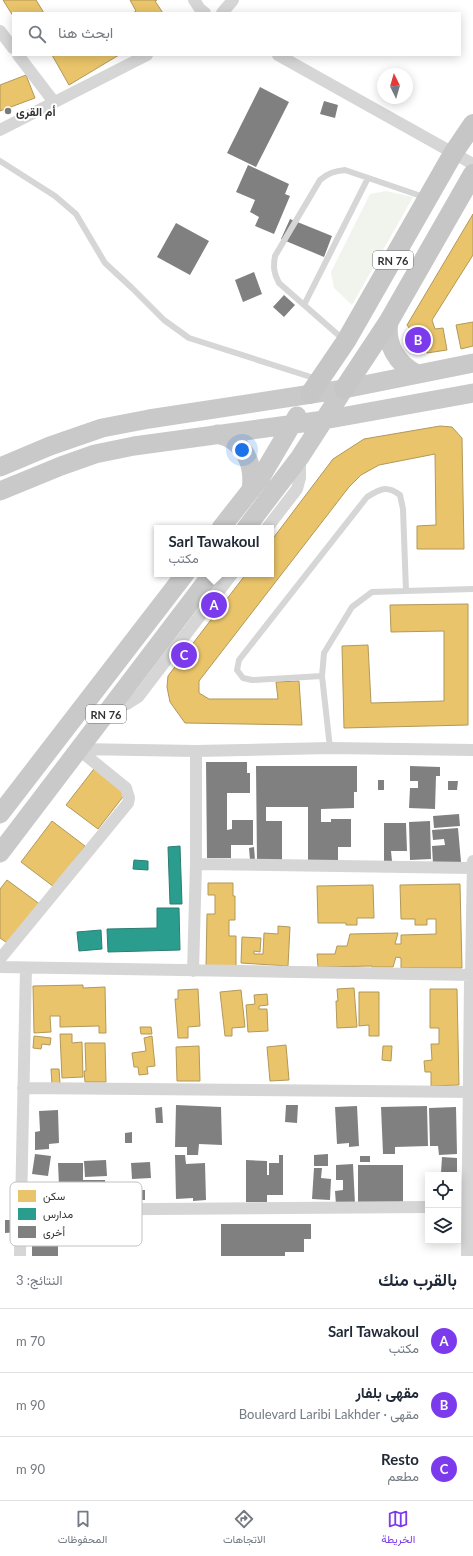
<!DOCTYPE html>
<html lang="ar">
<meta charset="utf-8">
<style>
body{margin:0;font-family:Lato,Vazirmatn,sans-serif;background:#f6f6f7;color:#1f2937;direction:rtl}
.controls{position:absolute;right:12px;bottom:12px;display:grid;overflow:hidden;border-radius:0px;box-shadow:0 2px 10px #0003}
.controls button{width:36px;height:36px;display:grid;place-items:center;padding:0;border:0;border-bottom:1px solid #e0e1e3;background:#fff;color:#1f2937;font:20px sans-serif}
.compass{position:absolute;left:377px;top:68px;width:36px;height:36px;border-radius:50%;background:#fff;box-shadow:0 2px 10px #0003;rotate:355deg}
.you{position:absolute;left:242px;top:450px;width:14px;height:14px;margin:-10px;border:3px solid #fff;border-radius:50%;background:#1a73e8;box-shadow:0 0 0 6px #1a73e833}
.badge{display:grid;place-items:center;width:26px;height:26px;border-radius:50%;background:#7c3aed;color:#fff;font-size:13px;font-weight:700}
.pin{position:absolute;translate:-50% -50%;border:2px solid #fff;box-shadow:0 1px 4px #0006}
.popup{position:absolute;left:154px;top:525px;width:120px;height:52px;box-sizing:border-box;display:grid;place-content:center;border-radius:0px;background:#fff;filter:drop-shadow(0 1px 3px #0005);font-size:13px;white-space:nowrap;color:#747a83}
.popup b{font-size:15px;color:#1f2937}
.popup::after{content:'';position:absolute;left:50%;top:100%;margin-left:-8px;border:8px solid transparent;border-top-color:#fff}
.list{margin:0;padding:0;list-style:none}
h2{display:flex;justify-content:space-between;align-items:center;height:52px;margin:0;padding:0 16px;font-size:17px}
h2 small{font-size:13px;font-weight:400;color:#747a83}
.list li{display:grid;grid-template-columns:26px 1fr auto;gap:12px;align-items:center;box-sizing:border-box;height:64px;padding:0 16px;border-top:1px solid #e0e1e3}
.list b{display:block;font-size:15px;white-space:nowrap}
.list p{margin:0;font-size:13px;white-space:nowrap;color:#747a83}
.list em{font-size:13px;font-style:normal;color:#747a83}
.icon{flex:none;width:22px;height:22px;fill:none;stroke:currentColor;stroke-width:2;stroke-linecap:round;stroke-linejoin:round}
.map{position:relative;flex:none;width:473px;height:1256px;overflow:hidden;direction:ltr}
.search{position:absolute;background:#fff;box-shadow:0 2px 10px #0003;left:12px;right:12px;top:12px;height:44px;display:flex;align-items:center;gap:10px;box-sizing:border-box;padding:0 14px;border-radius:0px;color:#747a83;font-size:15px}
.sheet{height:244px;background:#fff}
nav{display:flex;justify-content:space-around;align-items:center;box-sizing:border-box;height:56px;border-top:1px solid #e0e1e3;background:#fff;font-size:11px;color:#747a83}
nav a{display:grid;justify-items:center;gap:2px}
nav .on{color:#7c3aed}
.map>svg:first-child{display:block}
</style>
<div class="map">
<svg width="473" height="1256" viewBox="0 0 473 1256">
<rect width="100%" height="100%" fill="#fff"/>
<path fill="#f0f4ed" d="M386,191l27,6 -61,108 -18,-17 -3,-16 39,-78z"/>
<path fill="#e9c46a" stroke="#b29859" d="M3,0h33l8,13h-31v3z
M130,0h27l-2,1 8,12h-30l3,-2z
M52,55h67l-50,30z
M26,75l9,23 -35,13v-26z
M473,214v41l-41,65 3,9 8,-1 4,22 -20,3 -20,-28z
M473,322v24l-12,3 -5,-24z
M440,426l12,1 10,11 2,111h-47v-23l19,-1 -1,-71 -56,11 -18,10 -12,12 -150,194v12l10,6h69l-2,-17 23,-1 3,44 -117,-2 -15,-21 -3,-15 1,-11 78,-102h25v-33l62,-82 31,-20z
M468,604v121l-124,3 -2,-82 26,-1 3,58 73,-2v-70l-53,1 -1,-27z
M97,765l32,24 -31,40 -32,-24z
M52,821l33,25 -31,41 -33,-25z
M7,880l34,25 -31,40 -10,-7v-49z
M208,883h25v13h2v24h-6v16h7v31h-30l1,-53h8v-19h-7z
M460,884l2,84h-61v-10l-5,-1 -3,10h-21v-1l-54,1 -1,-13h18l2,-8h10l3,-12 48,-1 -3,11h6v-9l35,-1v-15h-9v6h-12v-6h-14l-1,-34z
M373,885l1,33h-17v7h-11v-2h-28l-1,-37z
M278,926l12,1 -2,39 -47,-3 1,-26 19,1 -1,14 -6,-1v3h9l1,-21 14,1z
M83,985v3l22,-1 1,46h-7v-7l-39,1v-11h-10l1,16 -17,1 -1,-47z
M354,988l3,39 -20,1 -1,-27h2l-1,-12z
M198,989l2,37 -12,1v11h-10l-3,-39h3v-9z
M430,989h27l2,96 -28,1v-14h-6l-1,-11 8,-1 -1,-16h8v-16h-9z
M241,990l4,37 -13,1v8h-7l-5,-44z
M359,992h20v44h-10v-11l-10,1z
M267,994l1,11 -9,1v3h8l1,22 -20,1 -2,-27 9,-1 -1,-9z
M140,1027h11l1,7h-11z
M60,1034h12v9l10,-1 1,35 -21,1z
M34,1036l17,2 -1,7 -8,-1 -1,5 -8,-1z
M152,1036l3,30 -8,1 1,7 -9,1 -1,-8h-4l-2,-14 14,-2 -2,-13z
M85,1043h20l1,39h-21l-1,-11h2z
M286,1045l3,35 -19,1 -3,-34z
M199,1046l1,35h-23l-1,-34z
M383,1046h9l-1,15 -9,-1z
M51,1069h8l1,14 -8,1z"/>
<path fill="#2a9d8f" stroke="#2c7d73" d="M180,846l2,58h-12l-2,-57z
M134,860l14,1v9l-15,-1z
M157,908h22l1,42 -72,2 -1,-23 50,-1z
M101,930l1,19 -23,2 -2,-19z"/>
<path fill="#808080" d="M260,87l29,15 -33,65 -29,-14z
M324,101l14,4 -3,13 -15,-4z
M248,165l41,19 -4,10 5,2 -16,38 -19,-8 4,-9 -9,-5 5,-12 -19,-8z
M290,219l42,17 -8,21 -43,-18z
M176,223l33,18 -19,34 -33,-18z
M254,272l8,22 -19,8 -8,-22z
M284,295l11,10 -11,12 -11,-10z
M206,762h41v11h3v20h-23v37l5,-1v-9h21v25h-22v13h-24z
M256,766h101v26h-3v16l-33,1v13h10v-3h20v28h-13v15l-8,1v-3h-22v-53h-42v14h16v40h-25z
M410,766l30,1v9h-4l-1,33 -26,-1 1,-20h8v-7h-8z
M378,780h6v10h-6z
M448,781h10l-1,9h-9z
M459,814l1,12 -26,2 -1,-12z
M430,821l1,38 -21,1 -1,-38z
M384,823h22l1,28h-16l1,10h-8z
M458,828l3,34 -28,2 -1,-18 13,-1 -1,-6 -11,1 -1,-10z
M254,847l1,13h-5l-1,-12z
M176,1105l45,2 1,38 -23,-1 -1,11h-11v-8h-12z
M286,1105h12l-1,18 -12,-1z
M357,1106l2,40 -10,1v-4l-12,1 -2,-37z
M427,1106l1,40 -33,1v7h-12l-2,-47z
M162,1107l1,16h-7l-1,-15z
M456,1107l1,47 -18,1 -1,-9h-8l-1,-38z
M58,1110l1,33 -10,1v5l-14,1v-18l5,-1 -1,-20z
M132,1132v11h-7v-10z
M35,1154l16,2 -3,20 -16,-2z
M328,1154v12h-14v-11z
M175,1155h10l1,9 19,-1 1,37 -13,1v-3l-17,1z
M279,1155h4v40h-16v7h-21v-42l21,1v14h2v-12h10z
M360,1156h10v6h-10z
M442,1157l15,1v17h-28v-2h12z
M106,1160l1,16 -22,1 -1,-16z
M150,1162l1,16 -19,1 -1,-16z
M58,1163h25v17h22l1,19h-25v2l-30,1 -1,-16h9z
M353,1164l2,40 -19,1 -1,-14 8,-1v-10h-7v-15z
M358,1165h45v39h-45z
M314,1168h8l-1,10 10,1 -1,21 -18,-1z
M130,1190h15v10h-15z
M5,1220h15v12l-15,1z
M80,1221v11l-22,1v23h-26v-34z
M221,1224h90v15h-7v13h-19v4h-64z"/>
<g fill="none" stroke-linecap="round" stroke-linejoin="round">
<path stroke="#d6d6d6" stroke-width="6" d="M0,161l55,35 21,18 29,49 27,25 32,32 25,18 128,41
M304,305l64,-127
M344,340l-65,-57c-5,-9 -6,-16 -4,-27l45,-76c8,-7 15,-9 25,-10l79,27
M322,676l-70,4 -9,-2 -6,-8 2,-10 128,-163c13,-8 19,-12 33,-2l3,14 3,82
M330,748l-8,-72 2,-23 28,-46 20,-15 101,-3"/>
<path stroke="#d6d6d6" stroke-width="12" d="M194,0l6,9 5,4
M222,13l11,-13
M0,31l13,17
M18,55l36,47
M278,55l195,109
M0,130l147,-75
M267,528l30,-39 3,-11v-21
M112,706l15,-2 11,-7 94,-123
M78,749l118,2 134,-3 143,2
M196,864l277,4
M0,959l128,-156 1,-5 -3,-10 -48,-39
M0,967l473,8
M193,971l3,-107v-113
M23,1088l450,4
M21,1210l407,-3
M20,1256l6,-288
M467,1256l3,-275 1,-6 2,-114"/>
<path stroke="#c9c9c9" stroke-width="19" d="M389,321c-4,23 8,43 28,53
M217,434c27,6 38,30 34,56
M0,467l50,-21 52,-18 47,-9 195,-30 129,-26
M0,491l61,-25 34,-12 39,-8 190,-26 149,-27
M221,528l40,-51 36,-61
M246,528l54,-71 44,-68
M0,814l185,-240
M0,853l212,-279"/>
<path stroke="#c6c6c6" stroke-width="20" d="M344,389l45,-68 84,-147
M310,394l36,-53 108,-189 19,-28"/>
</g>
<circle fill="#7a7a7a" stroke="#fff" stroke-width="1.5" cx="8" cy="111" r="4"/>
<g text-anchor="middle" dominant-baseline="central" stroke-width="4" stroke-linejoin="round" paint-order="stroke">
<g fill="#fff" stroke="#707070" stroke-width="1">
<rect x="373" y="251" width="40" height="18" rx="3"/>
<rect x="86" y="705" width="40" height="18" rx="3"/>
</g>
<g font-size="11" font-weight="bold" fill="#323232">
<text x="393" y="260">RN 76</text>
<text x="106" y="714">RN 76</text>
</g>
<g font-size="12" font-weight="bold" fill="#323232" stroke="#fff" text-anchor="start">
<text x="16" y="111">أم القرى</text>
</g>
</g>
<rect x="10" y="1182" width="132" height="64" rx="6" fill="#fff" stroke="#c2c2c2" stroke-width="1"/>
<rect x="18" y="1190" width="18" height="12" fill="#e9c46a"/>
<rect x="18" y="1208" width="18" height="12" fill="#2a9d8f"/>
<rect x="18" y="1226" width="18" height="12" fill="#808080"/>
<g font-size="11" fill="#323232">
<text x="43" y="1200">سكن</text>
<text x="43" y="1218">مدارس</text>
<text x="43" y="1236">أخرى</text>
</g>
</svg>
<div class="controls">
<button><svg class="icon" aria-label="locate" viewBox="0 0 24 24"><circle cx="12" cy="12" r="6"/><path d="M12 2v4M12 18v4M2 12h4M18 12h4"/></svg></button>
<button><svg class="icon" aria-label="layers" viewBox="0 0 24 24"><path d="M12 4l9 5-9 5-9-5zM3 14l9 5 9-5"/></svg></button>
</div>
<svg class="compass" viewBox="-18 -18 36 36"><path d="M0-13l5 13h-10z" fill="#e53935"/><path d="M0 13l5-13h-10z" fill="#747a83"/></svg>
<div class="you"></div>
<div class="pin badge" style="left:214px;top:605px">A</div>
<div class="popup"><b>Sarl Tawakoul</b>مكتب</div>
<div class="pin badge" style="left:418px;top:340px">B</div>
<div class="pin badge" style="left:184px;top:655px">C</div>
<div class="search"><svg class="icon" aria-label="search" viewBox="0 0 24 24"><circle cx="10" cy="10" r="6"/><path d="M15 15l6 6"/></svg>ابحث هنا</div>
</div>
<section class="sheet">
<h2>بالقرب منك<small>النتائج: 3</small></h2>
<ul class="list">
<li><span class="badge">A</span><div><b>Sarl Tawakoul</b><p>مكتب</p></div><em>70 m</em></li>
<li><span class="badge">B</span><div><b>مقهى بلفار</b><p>مقهى · Boulevard Laribi Lakhder</p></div><em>90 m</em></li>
<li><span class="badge">C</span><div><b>Resto</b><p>مطعم</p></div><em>90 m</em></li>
</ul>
</section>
<nav>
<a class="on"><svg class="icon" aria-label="map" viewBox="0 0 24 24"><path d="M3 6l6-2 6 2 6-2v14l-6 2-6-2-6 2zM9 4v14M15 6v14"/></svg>الخريطة</a>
<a><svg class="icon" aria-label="directions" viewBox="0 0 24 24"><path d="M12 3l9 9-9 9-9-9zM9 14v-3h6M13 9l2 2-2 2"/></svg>الاتجاهات</a>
<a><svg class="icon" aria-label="saved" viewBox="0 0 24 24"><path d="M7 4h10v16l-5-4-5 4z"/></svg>المحفوظات</a>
</nav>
